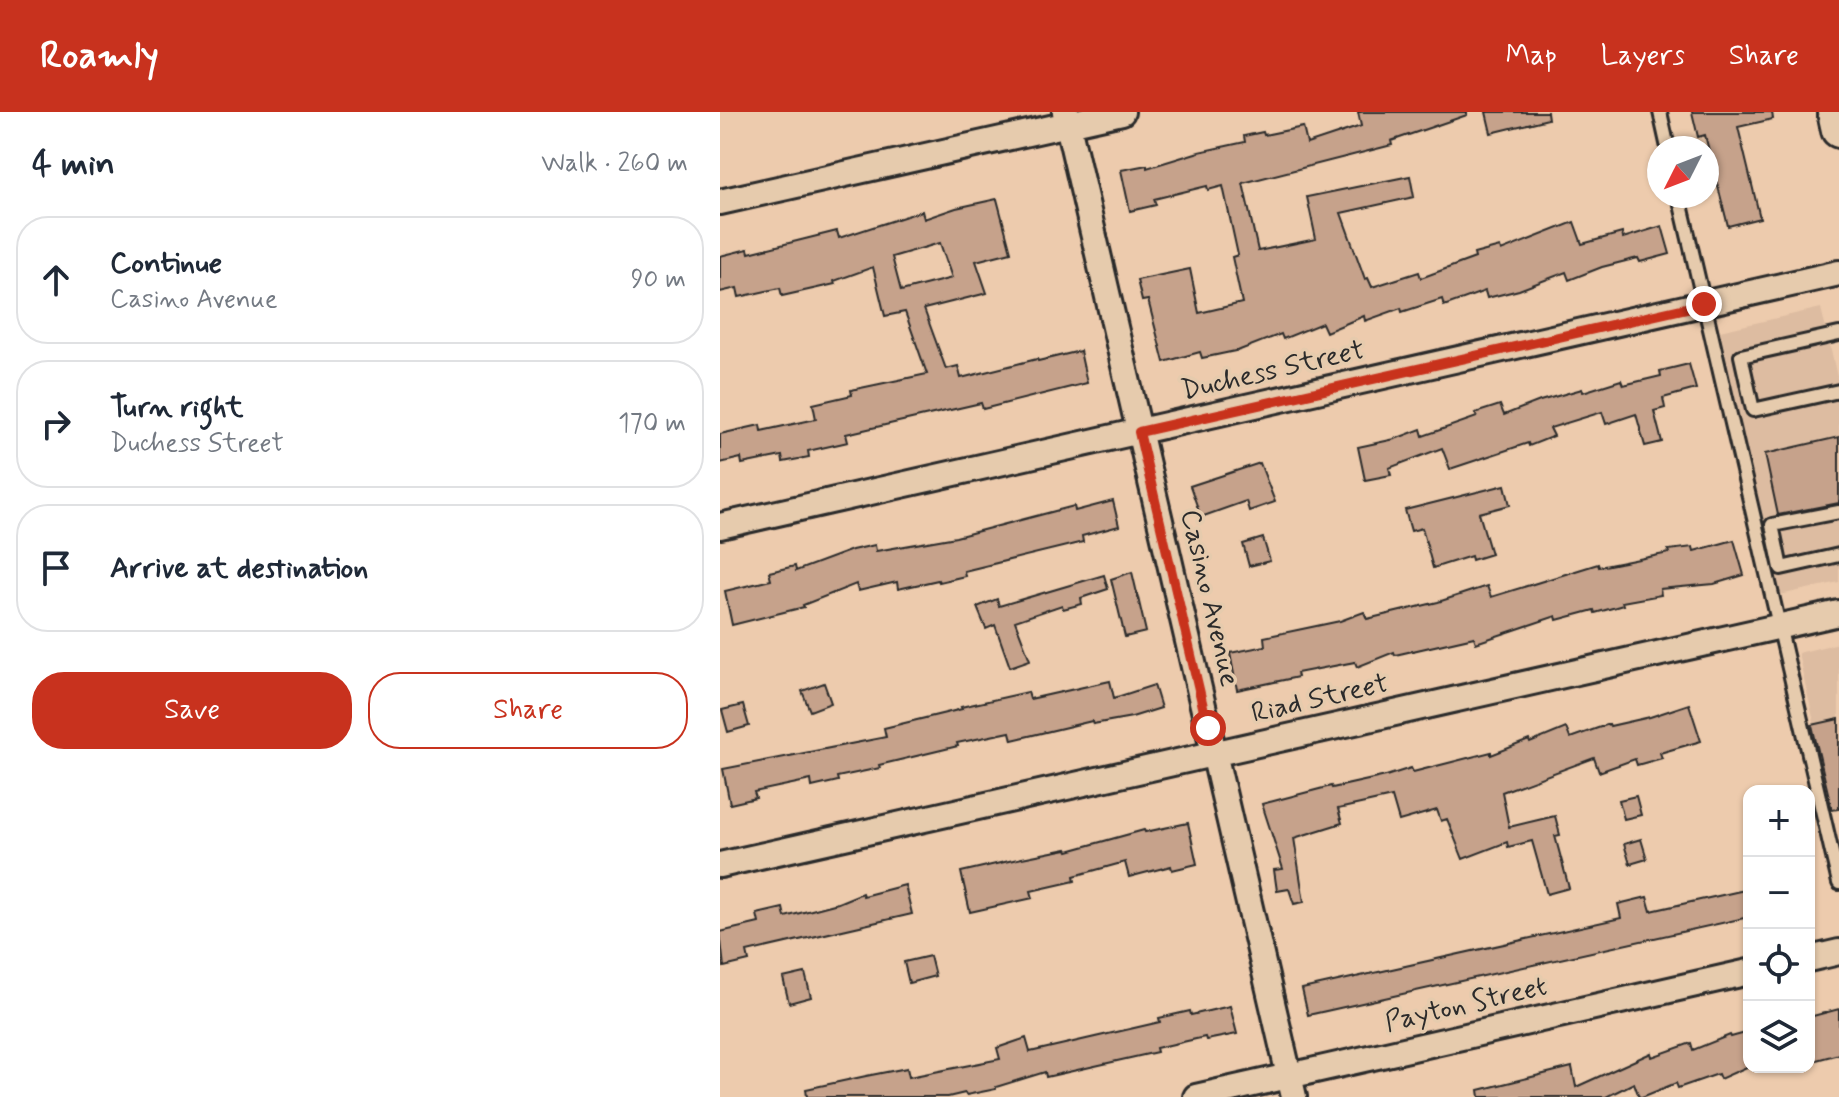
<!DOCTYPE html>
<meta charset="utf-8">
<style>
body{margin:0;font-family:Mynerve,sans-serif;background:#f6f6f7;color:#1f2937}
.controls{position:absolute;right:24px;bottom:24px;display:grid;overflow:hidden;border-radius:16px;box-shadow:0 2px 6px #0004}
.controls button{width:72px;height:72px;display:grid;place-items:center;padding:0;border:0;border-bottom:2px solid #e0e1e3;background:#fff;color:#1f2937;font:40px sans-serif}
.compass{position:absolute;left:927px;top:24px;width:72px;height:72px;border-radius:50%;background:#fff;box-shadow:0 2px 6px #0004;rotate:228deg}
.stop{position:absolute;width:24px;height:24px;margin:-18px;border:6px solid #c8321e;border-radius:50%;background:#fff}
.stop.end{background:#c8321e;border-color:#fff;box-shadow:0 2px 8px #0008}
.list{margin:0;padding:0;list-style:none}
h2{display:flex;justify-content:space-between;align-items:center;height:104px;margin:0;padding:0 32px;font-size:34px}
h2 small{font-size:26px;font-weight:400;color:#747a83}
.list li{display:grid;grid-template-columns:52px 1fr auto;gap:24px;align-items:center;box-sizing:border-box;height:128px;margin:0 16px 16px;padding:0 16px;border:2px solid #e0e1e3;border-radius:32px}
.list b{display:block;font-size:30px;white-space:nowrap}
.list p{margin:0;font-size:26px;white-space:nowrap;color:#747a83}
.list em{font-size:26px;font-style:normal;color:#747a83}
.actions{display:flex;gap:16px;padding:24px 32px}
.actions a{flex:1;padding:18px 0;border:2px solid #c8321e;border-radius:32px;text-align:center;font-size:28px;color:#c8321e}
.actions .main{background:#c8321e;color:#fff}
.icon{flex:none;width:44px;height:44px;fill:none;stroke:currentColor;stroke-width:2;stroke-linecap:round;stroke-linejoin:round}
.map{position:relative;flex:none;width:1119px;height:985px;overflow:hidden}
header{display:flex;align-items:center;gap:48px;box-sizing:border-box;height:112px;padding:0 40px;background:#c8321e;color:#fff}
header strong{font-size:38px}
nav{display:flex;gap:44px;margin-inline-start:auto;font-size:28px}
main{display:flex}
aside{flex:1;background:#fff}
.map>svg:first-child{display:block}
</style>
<header>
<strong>Roamly</strong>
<nav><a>Map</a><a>Layers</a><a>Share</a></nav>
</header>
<main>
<aside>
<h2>4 min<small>Walk · 260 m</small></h2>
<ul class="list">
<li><svg class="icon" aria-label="ahead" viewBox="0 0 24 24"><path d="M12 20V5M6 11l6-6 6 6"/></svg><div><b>Continue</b><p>Casino Avenue</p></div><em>90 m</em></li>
<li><svg class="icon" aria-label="right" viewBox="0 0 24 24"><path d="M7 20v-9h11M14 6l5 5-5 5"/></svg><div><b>Turn right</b><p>Duchess Street</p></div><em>170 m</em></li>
<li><svg class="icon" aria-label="arrive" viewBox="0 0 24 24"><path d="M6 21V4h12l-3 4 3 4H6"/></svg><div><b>Arrive at destination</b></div></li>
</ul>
<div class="actions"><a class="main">Save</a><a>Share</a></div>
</aside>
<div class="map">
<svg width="1119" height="985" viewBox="0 0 1119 985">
<rect width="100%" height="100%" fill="#edcbad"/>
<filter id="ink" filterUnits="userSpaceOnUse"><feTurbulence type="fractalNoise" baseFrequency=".0125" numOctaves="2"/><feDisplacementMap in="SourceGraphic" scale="16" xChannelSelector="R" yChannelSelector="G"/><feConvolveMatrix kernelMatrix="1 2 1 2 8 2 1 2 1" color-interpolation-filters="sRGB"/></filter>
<g filter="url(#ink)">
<path fill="#ddbca1" d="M1101,196l18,77v197l-59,13 -60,-264z
M1119,531v150l-8,2 -33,-142z"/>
<path fill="#c6a28b" stroke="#2b2b2b" stroke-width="2" fill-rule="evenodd" d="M638,0h109v3l-76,26 1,4 -149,38 15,68 58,-12 -9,-42 103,-21 4,21 -73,16 24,66 3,-1 4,9 47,-15 2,6 54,-20 -1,-4 26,-7 1,4 73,-29 8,22 40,-11 1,5 39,-12 8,28 -30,8 -2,-4 -36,9 -33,13 -3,-8 -47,18 -32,8 -2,-7 -41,15 -2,-7 -40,13 -1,-4 -36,13 -1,-5 -38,16 -4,-9 -39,16 -2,-5 -41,16 -38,8 -2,-6 -36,10 -16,-62 -6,1 -5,-21 53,-11 9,44 43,-10 -10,-46 6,-2 -15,-69 -15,4 -1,-4 -53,13 2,6 -26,6 -9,-41 26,-5v3l52,-16 46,-10 -1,-6 19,-4 1,3 39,-8 4,17 54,-18z
M766,0h61l1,7 -57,14z
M972,0h80l1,7 -35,8 22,91 -32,8 -23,-91 -7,2z
M277,87l14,53 -35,9 11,32 -63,16 22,60 12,-3 3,12 76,-19 1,2 42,-10 7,32 -104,26 -2,-6 -135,31 2,8 -40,9 1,6 -26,5 -1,-6 -40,8 -1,-6 -21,5v-29l40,-9 1,6 55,-12 -3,-15 39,-9 -1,-5 76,-16 -22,-62 -20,4 -12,-49 -39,14 1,3 -53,12 -2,-8 -41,9 -2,-9 -17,4v-36l28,-7 1,4 88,-22 2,7 83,-27 2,8 32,-11zM220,131l12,35 -51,13 -9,-34z
M969,252l7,25 -33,9 2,10 -11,3 8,31 -17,4 -9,-32 -30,10 -4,-12 -52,16 4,8 -25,10 -1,-3 -78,26 -8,-21 -53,20 2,7 -26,5 -7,-33 37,-8 26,-10 2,7 54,-19 -2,-4 25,-8 4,10 36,-14 42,-12 1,3 38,-12 2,5 38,-9 -1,-5z
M1119,325v66l-61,12 -13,-61z
M540,351l15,39 -26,9 -3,-10 -45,16 -11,-31z
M785,373l5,20 -31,8 12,41 -19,6 -1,-4 -38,12 -11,-40 -11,3 -6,-21z
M393,389l6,25 -37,10 1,6 -119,29 1,5 -26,6 -1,-2 -40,9 -1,-7 -39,9 -2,-7 -53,21 1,2 -72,18 -7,-34 46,-11 -2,-8 26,-6 1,5 56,-21 23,-5 1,6 80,-14 118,-31 1,5z
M543,426l7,23 -21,5 -6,-22z
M1014,428l10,35 -30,9 -54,5 1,6 -39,7 1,3 -28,8 -1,-3 -37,10 -1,-4 -80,27 -2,-6 -79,18 -1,-3 -37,15 -2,-5 -58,11 1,4 -61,13 -7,-37 35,-7 -1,-9 76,-16 24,-9 3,7 71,-17 49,-16 4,11 107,-33 1,3 70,-14 -1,-3 25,-3 1,4z
M412,460l14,60 -21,5 -14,-58z
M384,463l4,14 -27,9 1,6 -19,5 -1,-4 -47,16 15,39 -20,7 -15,-42 -9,4 -9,-22 20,-8 2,7z
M390,569l4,17 40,-13 7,23 -29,9 -39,7 -1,-3 -80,19 -2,-8 -53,11 1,3 -79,19 1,3 -43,9 1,4 -26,6 -1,-7 -57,12 2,6 -26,6 -7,-35 163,-32 -2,-9 78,-19 -1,-2 67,-15 2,7z
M104,571l7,20 -21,8 -8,-20z
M969,592l12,37 -41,12 2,5 -25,7 -2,-6 -36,13 -5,-14 -92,34 7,35 46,-11 5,19 -5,1 14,52 -22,6 -15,-53 -24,6 -1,-5 -44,17 -16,-40 -6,2 -4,-11 -38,11 -7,-24 -54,12 4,14 -48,15 10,64 -10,2 -5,-15 -12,2 -3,-21 9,-1 -21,-65 69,-18 1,2 54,-12 25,-8 2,4 78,-20v3l38,-15 1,3 36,-15 4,10 39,-14 1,2 40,-9z
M23,593l6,21 -21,6 -6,-22z
M1119,607v90l-7,1 -20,-85z
M916,684l5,19 -17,4 -5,-19z
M468,711l9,41 -25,6 -1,-4 -42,11 -4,-15 -51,14 1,5 -44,10 2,7 -63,14 -9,-40 61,-14 45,-9 1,2 76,-21 1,2z
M921,727l6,20 -17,5 -6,-20z
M185,773l7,29 -165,38 2,9 -25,6 -4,-35 39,-9 -2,-9 26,-6 2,9 53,-14 24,-10 1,3z
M1029,777v28l-441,98 -6,-26 319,-71 -3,-14 29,-7 4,14z
M210,844l5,20 -26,7 -5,-21z
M85,861l6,24 -22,6 -6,-25z
M510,894l7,28 -31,6 -1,-3 -49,11 1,4 -111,25 -1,-5 -49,15v2l-30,6 -1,-2 -17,4h-141l-1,-8 60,-13 41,-8 2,9 91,-18 -3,-11 29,-10 4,14 130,-30 -1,-4 31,-7 1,4z
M1119,897v45l-30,8v-45z
M1029,920v34l-29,13 -2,-5 -40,14 -2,-5 -34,14h-3l-5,-14 -28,14h-126l-1,-7 93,-23 4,20 75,-34 1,4 39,-14 2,7 37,-15 1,2z"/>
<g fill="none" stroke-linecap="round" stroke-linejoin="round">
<g stroke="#2b2b2b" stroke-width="18">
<path id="lane" d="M940,0l8,36
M959,84l160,687
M1119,222l-98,22 12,54 86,-19
M1119,400l-67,13 9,43 58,-13"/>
</g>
<g stroke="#2b2b2b" stroke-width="30">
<path id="street" d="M345,0l229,985
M0,90l402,-90
M0,414l1119,-253
M0,753l1119,-252
M1089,847l30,-7
M476,985l553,-125"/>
</g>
<g stroke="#2b2b2b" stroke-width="40">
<path id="secondary" d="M1115,0l4,18"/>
</g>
<use href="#lane" stroke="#e6cbad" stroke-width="12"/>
<use href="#street" stroke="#e6cbad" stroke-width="24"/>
<use href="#secondary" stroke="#e6cbad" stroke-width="34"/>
</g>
</g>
<g fill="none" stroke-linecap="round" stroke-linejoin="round" filter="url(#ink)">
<path stroke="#c8321e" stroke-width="10" d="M488,616l-69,-296 565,-128"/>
</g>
<g text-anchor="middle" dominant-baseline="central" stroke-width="7" stroke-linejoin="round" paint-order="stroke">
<g font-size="28" fill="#2b2b2b" stroke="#e6cbad">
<text transform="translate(553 259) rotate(-13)">Duchess Street</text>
<text transform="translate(489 486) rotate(77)">Casino Avenue</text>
<text transform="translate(600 587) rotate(-13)">Riad Street</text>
<text transform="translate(746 893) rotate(-13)">Payton Street</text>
</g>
</g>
</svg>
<div class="controls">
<button>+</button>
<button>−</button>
<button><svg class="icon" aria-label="locate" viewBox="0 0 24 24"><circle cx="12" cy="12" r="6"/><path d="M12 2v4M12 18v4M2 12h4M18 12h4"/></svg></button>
<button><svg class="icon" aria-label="layers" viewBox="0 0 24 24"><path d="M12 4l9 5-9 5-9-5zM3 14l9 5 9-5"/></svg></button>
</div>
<svg class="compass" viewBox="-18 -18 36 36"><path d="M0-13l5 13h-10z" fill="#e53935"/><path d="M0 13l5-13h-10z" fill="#747a83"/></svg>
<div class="stop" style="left:488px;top:616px"></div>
<div class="stop end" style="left:984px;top:192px"></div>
</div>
</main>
